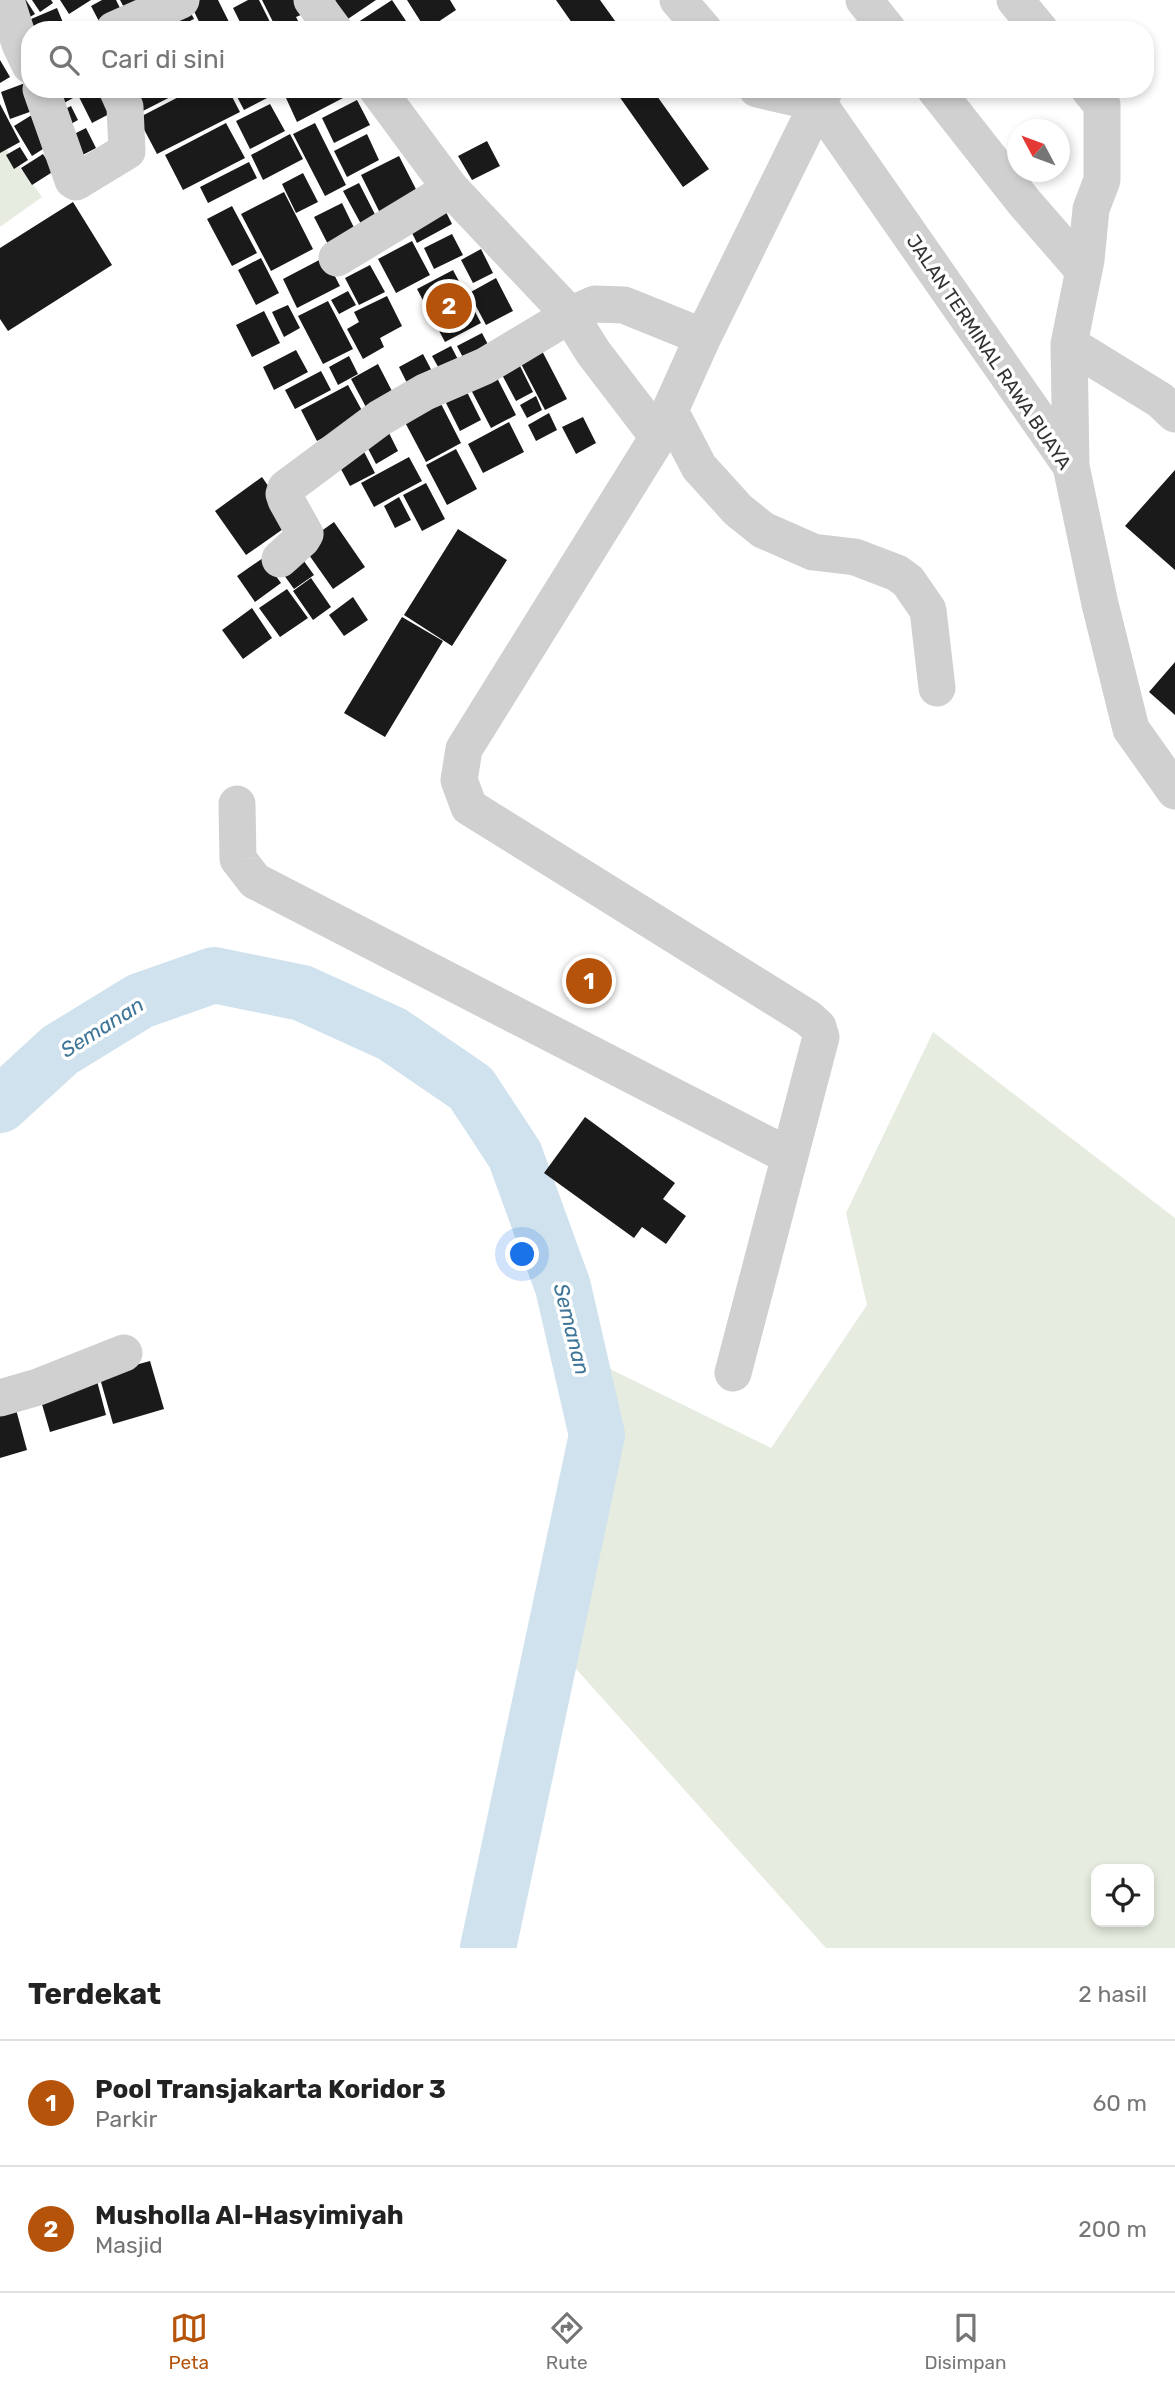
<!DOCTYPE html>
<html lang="id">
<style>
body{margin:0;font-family:Rubik,sans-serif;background:#f6f6f6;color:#222}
.controls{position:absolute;right:21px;bottom:21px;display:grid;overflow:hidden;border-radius:14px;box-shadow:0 4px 10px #0003}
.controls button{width:63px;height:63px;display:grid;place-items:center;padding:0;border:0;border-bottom:2px solid #e0e0e0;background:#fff;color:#222;font:35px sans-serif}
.compass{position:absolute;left:1007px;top:119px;width:63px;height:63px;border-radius:50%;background:#fff;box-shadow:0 4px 10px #0003;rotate:311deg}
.you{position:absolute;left:523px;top:1255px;width:24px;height:24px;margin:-18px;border:5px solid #fff;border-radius:50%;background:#1a73e8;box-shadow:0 0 0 10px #1a73e833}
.badge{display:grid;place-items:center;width:46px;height:46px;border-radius:50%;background:#b45309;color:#fff;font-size:23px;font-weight:700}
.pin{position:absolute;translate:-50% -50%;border:4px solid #fff;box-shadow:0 2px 7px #0006}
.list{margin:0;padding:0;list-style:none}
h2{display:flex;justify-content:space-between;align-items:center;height:91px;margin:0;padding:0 28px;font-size:30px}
h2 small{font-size:23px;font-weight:400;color:#767676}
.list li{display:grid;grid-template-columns:46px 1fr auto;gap:21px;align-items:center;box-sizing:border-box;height:126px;padding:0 28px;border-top:2px solid #e0e0e0}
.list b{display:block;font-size:26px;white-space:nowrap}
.list p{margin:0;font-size:23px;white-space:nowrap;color:#767676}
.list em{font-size:23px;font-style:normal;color:#767676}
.icon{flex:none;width:38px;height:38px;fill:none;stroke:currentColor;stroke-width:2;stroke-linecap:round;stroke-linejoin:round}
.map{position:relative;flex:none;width:1175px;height:1948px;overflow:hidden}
.search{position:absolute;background:#fff;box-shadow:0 4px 10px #0003;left:21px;right:21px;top:21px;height:77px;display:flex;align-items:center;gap:18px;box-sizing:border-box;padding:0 24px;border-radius:28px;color:#767676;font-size:26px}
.sheet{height:343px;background:#fff}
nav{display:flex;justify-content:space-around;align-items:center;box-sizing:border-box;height:98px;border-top:2px solid #e0e0e0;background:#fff;font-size:19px;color:#767676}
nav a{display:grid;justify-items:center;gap:4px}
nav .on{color:#b45309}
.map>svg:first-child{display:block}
</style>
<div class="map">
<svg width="1175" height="1948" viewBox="0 0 1175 1948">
<rect width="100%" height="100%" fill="#fff"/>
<path fill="#e6ecdf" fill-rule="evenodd" d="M0,141l42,56 -42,30z
M933,1032l242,186v730h-349l-274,-306 54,-275 165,81 96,-143 -21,-92zM1096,1869h53v53h-53z"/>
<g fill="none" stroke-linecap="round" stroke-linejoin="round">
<path stroke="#cfe2ee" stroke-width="56" d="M0,1105l60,-55 80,-49 74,-26 88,18 90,41 79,54 44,67 48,132 34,148 -109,513"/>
</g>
<path fill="#1a1a1a" d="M11,0h15l9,14 -10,6z
M32,0h19l2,3 -13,9z
M60,0h31l-22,14z
M102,0h14l8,16 -22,11 -11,-21z
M120,0h29l-21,15z
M200,0h18l15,30h-30l-12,-25z
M248,0h11l14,28 -29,2 -11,-22z
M262,0h34l7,14 -7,3 7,13h-26z
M336,0h40l-40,27 -12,-19z
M392,0l20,30h-66z
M407,0h43l6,10 -30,20z
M556,0h44l18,25 -7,5h-34z
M186,3l8,16 -21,10 -8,-15z
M57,8l9,22h-36l-13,-5z
M0,60l10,17 -10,6z
M28,82l10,27 -28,10 -9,-27z
M46,89h22l5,9 -18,10z
M75,89h29l11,22 -23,12z
M136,89h50l-47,24z
M194,89h34l12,23 -83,42 -19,-36z
M233,89h32l4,8 -25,13z
M303,89h35l5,9 -46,24 -11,-24z
M614,89h38l57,80 -26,18z
M357,100l13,25 -36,18 -12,-25z
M0,104l20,38 -20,11z
M270,104l15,27 -35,18 -14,-28z
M71,106l7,14 -18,10 -7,-15z
M35,113l19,29 -22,14 -18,-30z
M226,123l19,35 -62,32 -18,-35z
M315,123l31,62 -21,11 -32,-62z
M86,128l10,20 -23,12 -11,-20z
M290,134l13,25 -40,21 -12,-25z
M367,134l12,26 -32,17 -13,-26z
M487,141l13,25 -28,14 -14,-24z
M20,147l8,13 -14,9 -8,-14z
M43,154l11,17 -22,14 -11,-17z
M399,156l21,41 -38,20 -21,-42z
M249,162l8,16 -49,25 -8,-16z
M303,173l15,29 -22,11 -14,-29z
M359,183l23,45 -15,7 -24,-44z
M284,192l29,57 -42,22 -30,-57z
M440,200l12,24 -35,19 -12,-24z
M73,202l39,63 -104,66 -8,-12v-71z
M342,203l19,39 -27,14 -20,-39z
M232,206l25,47 -25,13 -25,-47z
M452,234l11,21 -29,14 -10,-21z
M412,241l18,34 -34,18 -18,-34z
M481,249l12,24 -20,10 -12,-23z
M325,257l15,29 -43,22 -14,-29z
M261,258l18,35 -23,12 -18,-35z
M370,265l15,27 -26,13 -14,-27z
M453,270l28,53 -36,19 -28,-53z
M496,278l17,33 -27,14 -17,-32z
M348,291l8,14 -17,9 -8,-14z
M387,296l15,30 -22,12 4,9 -21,12 -16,-30 12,-7 -5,-10z
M328,301l25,48 -30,15 -25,-48z
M288,305l12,23 -16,9 -12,-25z
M264,311l16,32 -28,14 -16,-32z
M482,333l13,25 -25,13 -13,-25z
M539,345l28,54 -22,11 -28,-54z
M451,346l13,25 -18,10 -14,-25z
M296,350l12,22 -34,18 -11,-23z
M423,354l11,21 -24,14 -11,-22z
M349,356l9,18 -20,11 -9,-18z
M518,362l15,30 -17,9 -16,-30z
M378,364l16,31 -27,14 -16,-30z
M321,371l10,19 -36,19 -10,-19z
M494,372l22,43 -25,13 -22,-42z
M462,382l19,38 -21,11 -19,-38z
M348,385l17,31 -48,25 -16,-31z
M435,392l26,51 -35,19 -27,-51z
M536,396l6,14 -15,8 -7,-13z
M549,413l8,17 -21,11 -8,-16z
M583,417l13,26 -20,11 -14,-27z
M509,422l15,30 -41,21 -15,-29z
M384,423l14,28 -22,13 -15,-29z
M359,442l16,31 -25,13 -16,-30z
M456,449l21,40 -30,16 -21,-40z
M409,457l13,24 -48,26 -13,-24z
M1175,470v100l-50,-44z
M262,477l31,45 -47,33 -31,-44z
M426,483l19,36 -23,12 -19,-36z
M399,497l12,23 -16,8 -11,-22z
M334,522l31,45 -32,22 -31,-44z
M458,529l49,31 -55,86 -48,-31z
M296,550l18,25 -20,14 -18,-25z
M263,558l18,25 -26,19 -18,-26z
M311,578l20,29 -18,13 -20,-29z
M287,589l21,29 -28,19 -21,-29z
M353,597l15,23 -24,16 -15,-21z
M252,608l20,30 -29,21 -21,-29z
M402,617l41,24 -58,96 -41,-24z
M1175,662v53l-26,-23z
M585,1117l90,66 -12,16 23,17 -20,28 -24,-17 -8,11 -90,-65z
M150,1361l14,48 -51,15 -14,-49z
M96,1377l10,38 -56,17 -11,-38z
M14,1402l13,48 -27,8v-52z"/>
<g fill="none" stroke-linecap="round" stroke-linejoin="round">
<path stroke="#d0d0d0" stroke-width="37" d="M6,0l14,44 10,21
M312,0l22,30
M678,0l26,30
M864,0l24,30
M1015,0l25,30
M114,30l67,-30
M41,89l32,91 3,2 51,-31 -2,-44 -8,-18
M377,89l74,100 119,126 23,37 65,85
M757,89l61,14
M935,89l89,113 60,69
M818,103l253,363 29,138 31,125 44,62
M337,258l114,-69
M1069,344l91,56 15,14
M670,411l29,56 39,43 25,20 50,22 42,5 42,16 11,8 20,29 9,78
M1071,466l-2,-122 17,-84 5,-51 11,-29v-75l-13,-16
M280,559l22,-20 3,-5 -19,-34 -2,-6 2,-6 94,-70 45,-26 60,-26 85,-51 25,-11 29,1 79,32
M237,804l1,55 17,22 534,275
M733,1373l88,-336 -3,-10 -10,-9 -339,-211 -10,-27 5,-31 194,-312 45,-100 122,-248
M0,1398l38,-11 86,-34"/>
</g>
<g text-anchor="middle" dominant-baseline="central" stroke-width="7" stroke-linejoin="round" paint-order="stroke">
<g font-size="19" fill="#333" stroke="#fff">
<text transform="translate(989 352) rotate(56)">JALAN TERMINAL RAWA BUAYA</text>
</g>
<g font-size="21" font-style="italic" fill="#3f7597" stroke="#fff">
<text transform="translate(102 1027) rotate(-32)">Semanan</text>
<text transform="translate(572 1329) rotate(76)">Semanan</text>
</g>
</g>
</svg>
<div class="controls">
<button><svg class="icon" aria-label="locate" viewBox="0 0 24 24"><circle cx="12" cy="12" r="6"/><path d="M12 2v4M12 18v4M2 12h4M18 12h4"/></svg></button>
</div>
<svg class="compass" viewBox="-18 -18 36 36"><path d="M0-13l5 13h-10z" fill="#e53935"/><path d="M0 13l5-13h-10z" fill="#767676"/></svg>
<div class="you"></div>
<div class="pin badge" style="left:589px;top:981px">1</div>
<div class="pin badge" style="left:449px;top:306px">2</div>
<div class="search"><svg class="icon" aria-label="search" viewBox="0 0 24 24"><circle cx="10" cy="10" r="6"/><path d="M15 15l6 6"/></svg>Cari di sini</div>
</div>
<section class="sheet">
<h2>Terdekat<small>2 hasil</small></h2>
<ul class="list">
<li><span class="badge">1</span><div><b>Pool Transjakarta Koridor 3</b><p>Parkir</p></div><em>60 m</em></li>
<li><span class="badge">2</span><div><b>Musholla Al-Hasyimiyah</b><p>Masjid</p></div><em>200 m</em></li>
</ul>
</section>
<nav>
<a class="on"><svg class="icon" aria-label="map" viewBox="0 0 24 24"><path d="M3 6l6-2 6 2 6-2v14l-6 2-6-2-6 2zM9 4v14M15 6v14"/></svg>Peta</a>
<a><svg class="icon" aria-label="directions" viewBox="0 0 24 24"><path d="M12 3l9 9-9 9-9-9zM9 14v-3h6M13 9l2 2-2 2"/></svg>Rute</a>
<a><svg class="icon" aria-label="saved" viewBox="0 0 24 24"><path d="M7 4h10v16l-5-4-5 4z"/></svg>Disimpan</a>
</nav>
